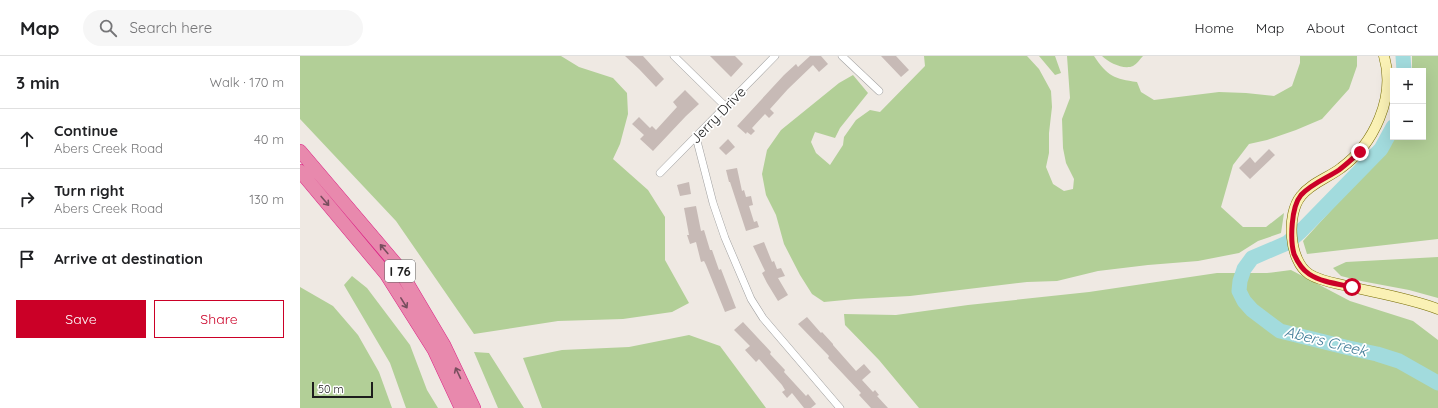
<!DOCTYPE html>
<meta charset="utf-8">
<style>
body{margin:0;font-family:Quicksand,sans-serif;background:#f6f6f6;color:#202124}
.controls{position:absolute;right:12px;top:12px;display:grid;overflow:hidden;border-radius:0px;box-shadow:0 4px 16px #0002}
.controls button{width:36px;height:36px;display:grid;place-items:center;padding:0;border:0;border-bottom:1px solid #e0e0e0;background:#fff;color:#202124;font:20px sans-serif}
.scale{position:absolute;left:12px;bottom:10px;width:61px;box-sizing:border-box;padding-left:4px;border:2px solid #1d1d1d;border-top:0;font-size:11px;line-height:14px;white-space:nowrap;color:#1d1d1d;-webkit-text-stroke:3px #fff;paint-order:stroke}
.stop{position:absolute;width:12px;height:12px;margin:-9px;border:3px solid #cb0027;border-radius:50%;background:#fff}
.stop.end{background:#cb0027;border-color:#fff;box-shadow:0 1px 4px #0008}
.list{margin:0;padding:0;list-style:none}
h2{display:flex;justify-content:space-between;align-items:center;height:52px;margin:0;padding:0 16px;font-size:17px}
h2 small{font-size:13px;font-weight:400;color:#757577}
.list li{display:grid;grid-template-columns:26px 1fr auto;gap:12px;align-items:center;box-sizing:border-box;height:60px;padding:0 16px;border-top:1px solid #e0e0e0}
.list b{display:block;font-size:15px;white-space:nowrap}
.list p{margin:0;font-size:13px;white-space:nowrap;color:#757577}
.list em{font-size:13px;font-style:normal;color:#757577}
.actions{display:flex;gap:8px;padding:12px 16px}
.actions a{flex:1;padding:9px 0;border:1px solid #cb0027;border-radius:0px;text-align:center;font-size:14px;color:#cb0027}
.actions .main{background:#cb0027;color:#fff}
.icon{flex:none;width:22px;height:22px;fill:none;stroke:currentColor;stroke-width:2;stroke-linecap:round;stroke-linejoin:round}
.map{position:relative;flex:none;width:1138px;height:352px;overflow:hidden}
header{display:flex;align-items:center;gap:24px;box-sizing:border-box;height:56px;padding:0 20px;background:#fff;border-bottom:1px solid #e0e0e0}
header strong{font-size:19px}
nav{display:flex;gap:22px;margin-inline-start:auto;font-size:14px}
.search{width:280px;height:36px;background:#f6f6f6;display:flex;align-items:center;gap:10px;box-sizing:border-box;padding:0 14px;border-radius:22px;color:#757577;font-size:15px}
main{display:flex}
aside{flex:1;background:#fff}
.map>svg:first-child{display:block}
</style>
<header>
<strong>Map</strong>
<div class="search"><svg class="icon" aria-label="search" viewBox="0 0 24 24"><circle cx="10" cy="10" r="6"/><path d="M15 15l6 6"/></svg>Search here</div>
<nav><a>Home</a><a>Map</a><a>About</a><a>Contact</a></nav>
</header>
<main>
<aside>
<h2>3 min<small>Walk · 170 m</small></h2>
<ul class="list">
<li><svg class="icon" aria-label="ahead" viewBox="0 0 24 24"><path d="M12 20V5M6 11l6-6 6 6"/></svg><div><b>Continue</b><p>Abers Creek Road</p></div><em>40 m</em></li>
<li><svg class="icon" aria-label="right" viewBox="0 0 24 24"><path d="M7 20v-9h11M14 6l5 5-5 5"/></svg><div><b>Turn right</b><p>Abers Creek Road</p></div><em>130 m</em></li>
<li><svg class="icon" aria-label="arrive" viewBox="0 0 24 24"><path d="M6 21V4h12l-3 4 3 4H6"/></svg><div><b>Arrive at destination</b></div></li>
</ul>
<div class="actions"><a class="main">Save</a><a>Share</a></div>
</aside>
<div class="map">
<svg width="1138" height="352" viewBox="0 0 1138 352">
<rect width="100%" height="100%" fill="#efe9e3"/>
<path fill="#b2cf97" d="M0,0h261l18,11 34,11 14,15 1,21 -8,30 -7,15 35,31 17,27v43l24,43 -17,9 -49,7 -65,2 -84,13 -78,-113 -96,-102z
M624,0h103l12,13 12,22 1,16 -3,26v20l-3,14 7,17 11,7 9,-2 1,-10 -8,-16 -3,-15 -1,-29 8,-21 -3,-42h27c13,20 21,23 43,26l4,10 13,8 65,-8 27,1 28,3 18,-10 8,-23v-7h57v10l-8,23 -27,30 -26,11 -29,10 -18,4 -16,21 -12,42 22,20h23l18,-14 -3,20 -23,8 -19,12 -41,8 -50,4 -50,6 -41,10 -30,1 -117,14 -55,3 -31,3 -12,-8 -12,-19 -16,-31 -8,-29 -10,-20 -4,-21 5,-24 14,-20 58,-47 14,-8 15,18 -28,35 -5,10 -20,-6 -4,10 5,11 14,12 13,-20 1,-8 12,-17 14,-10 10,2 45,-46z
M739,0h16l6,17 -6,2z
M802,0h41c-3,3 -6,8 -10,10 -9,4 -24,-3 -31,-10z
M1112,0h26v183l-131,15 -4,-13 74,-81 16,-23h30v-66h-11z
M1138,201v41l-29,-8 -48,-9 -20,-5 -8,-8 13,-6z
M991,214l59,31 63,20 25,19v68h-519l-40,-48 -34,-35 -1,-11 52,1 72,-10 121,-13 128,-19h50z
M52,220l15,12 43,57 17,45 11,18h-32l-16,-45 -46,-78z
M0,231l33,19 25,29 21,37 13,36h-92z
M389,279l31,11 46,62h-224l-19,-50 39,-8 67,-3z
M174,296l15,1 35,55h-26z"/>
<g fill="none" stroke-linecap="round" stroke-linejoin="round">
<path stroke="#a2dbdd" stroke-width="15" d="M1103,0l1,15
M1093,71l-12,22 -81,83 -13,11 -35,15 -8,11 -4,12 -1,10 5,10 8,9 28,21 69,17 28,6 22,7 39,22"/>
</g>
<path fill="#c7bab6" d="M325,0h18l21,23 -8,8 -17,-18z
M410,0h25l8,8 -12,13z
M510,0h11l7,8 -9,8 -6,-7 -25,24 -18,20 4,4 -5,5 -4,-4 -13,14 3,3 -4,4 -4,-3 -1,2 -9,-8 47,-51 12,-11 2,3z
M581,0h15l13,14 -8,7z
M385,34l14,14 -13,12 -33,35 -13,-12 4,-4 -12,-11 7,-7 11,11 2,-2 4,4 21,-23 -4,-5z
M428,83l7,8 -9,8 -7,-7z
M969,93l6,6 -25,24 -11,-11 11,-11 5,6z
M437,112l5,23 2,-1 2,7 5,-1 2,9 -4,1 5,16 3,-1 2,6 -13,4 -16,-49h-1l-3,-12z
M389,126l2,12 -11,2 -3,-11z
M396,150l5,25 3,-1 6,20h2l7,20 2,-1 15,39 -11,4 -19,-47 -2,-4 -3,1 -5,-20 -6,2 -3,-9h2l-5,-27z
M464,186l8,20 2,-1 3,8 4,-1 4,8 -7,2 10,17 -10,6 -11,-18 -5,-10 3,-2 -12,-25z
M507,261l14,16 1,-1 11,12v1l23,26 8,-7 7,8 -9,8 11,12 2,-2 4,5 -2,1 11,12h-17l-12,-13 2,-2 -33,-35 1,-2 -31,-32z
M443,266l28,30 -1,2 15,16 -1,2 22,24 2,-2 8,10 -5,4h-7l-12,-15 -5,5 -5,-6 3,-2 -3,-5 -23,-26 -3,3 -11,-12 5,-4 -16,-16z"/>
<g fill="none" stroke-linecap="round" stroke-linejoin="round">
<g stroke="#a1a1a1" stroke-width="8">
<path id="street" d="M374,0l51,50
M542,0l37,35
M396,81l17,66 12,35 26,61 12,19 77,90
M360,117l115,-117"/>
</g>
<g stroke="#766c03" stroke-width="11">
<path id="secondary" d="M1084,0c12,41 -10,88 -43,112 -13,10 -30,15 -40,28 -15,18 -12,65 8,78 11,7 25,9 38,12 30,7 62,12 91,23"/>
</g>
<g stroke="#dc2185" stroke-width="14">
<path id="highway" d="M0,95l96,113 48,81 30,63
M0,115l86,103 48,76 27,58"/>
</g>
<use href="#street" stroke="#fff" stroke-width="7"/>
<use href="#secondary" stroke="#faf1b5" stroke-width="10"/>
<use href="#highway" stroke="#e889ad" stroke-width="13"/>
</g>
<defs><path id="oneway-shaft" d="M-6 0H5M1.5-3L5.5 0L1.5 3" fill="none" stroke-width="1.6" stroke-linecap="round" stroke-linejoin="round"/></defs>
<g stroke="#784e5e">
<use href="#oneway-shaft" transform="translate(25 145) rotate(50)"/>
<use href="#oneway-shaft" transform="translate(84 193) rotate(-130)"/>
<use href="#oneway-shaft" transform="translate(104 247) rotate(58)"/>
<use href="#oneway-shaft" transform="translate(158 317) rotate(-115)"/>
</g>
<g fill="none" stroke-linecap="round" stroke-linejoin="round">
<path stroke="#cb0027" stroke-width="5" d="M1052,231c-14,-3 -31,-5 -43,-13 -6,-4 -12,-13 -15,-20 -4,-14 -3,-47 7,-59 10,-11 26,-17 38,-25 7,-5 14,-12 21,-18"/>
</g>
<g text-anchor="middle" dominant-baseline="central" stroke-width="3.5" stroke-linejoin="round" paint-order="stroke">
<rect fill="#fff" stroke="#616161" stroke-width="1" x="85" y="204" width="30" height="22" rx="3"/>
<g font-size="13" font-weight="bold" fill="#1d1d1d">
<text x="100" y="215">I 76</text>
</g>
<g font-size="14" fill="#1d1d1d" stroke="#fff">
<text transform="translate(418 59) rotate(-46)">Jerry Drive</text>
</g>
<g font-size="15" font-style="italic" fill="#407c97" stroke="#fff">
<text transform="translate(1026 285) rotate(14)">Abers Creek</text>
</g>
</g>
</svg>
<div class="controls">
<button>+</button>
<button>−</button>
</div>
<div class="scale">50 m</div>
<div class="stop" style="left:1052px;top:231px"></div>
<div class="stop end" style="left:1060px;top:96px"></div>
</div>
</main>
